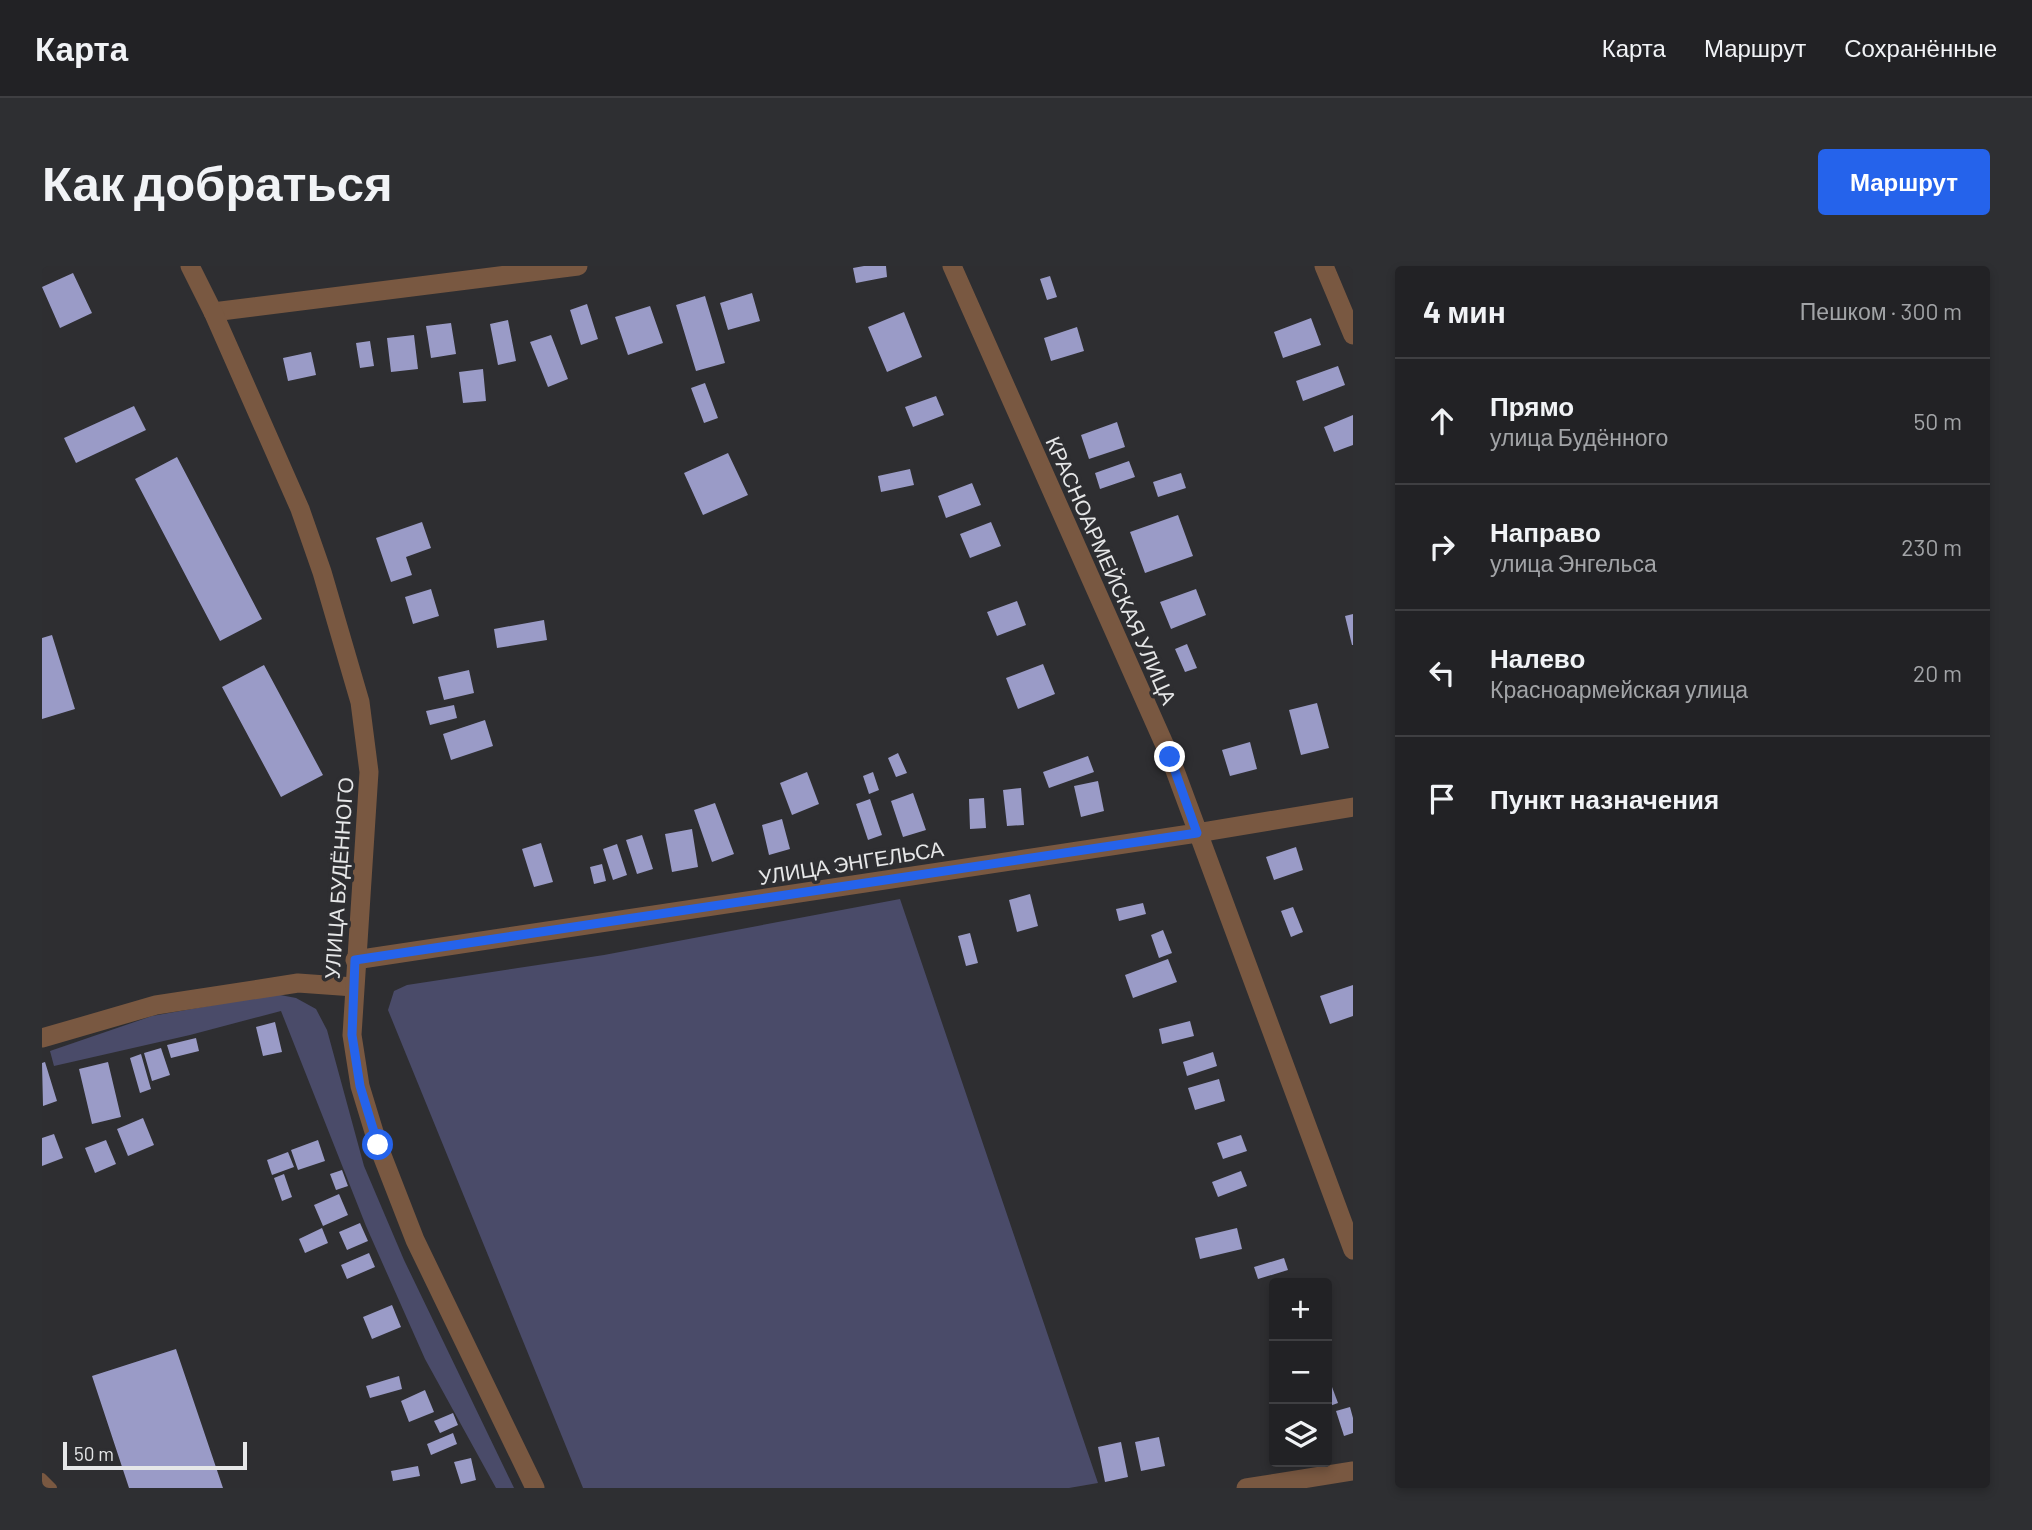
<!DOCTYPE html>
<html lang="ru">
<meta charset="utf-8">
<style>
body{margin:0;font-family:Barlow,sans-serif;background:#2e2f32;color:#f1f3f6}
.controls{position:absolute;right:21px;bottom:21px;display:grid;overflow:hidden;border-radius:7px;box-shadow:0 4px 10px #0003}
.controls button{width:63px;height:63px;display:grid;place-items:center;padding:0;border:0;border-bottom:2px solid #3f3f42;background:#222225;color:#f1f3f6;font:35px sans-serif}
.scale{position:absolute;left:21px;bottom:18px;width:184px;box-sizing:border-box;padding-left:7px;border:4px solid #e6e7e8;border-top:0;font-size:19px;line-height:24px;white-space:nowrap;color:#e6e7e8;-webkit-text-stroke:5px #2e2e31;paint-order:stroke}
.stop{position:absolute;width:21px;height:21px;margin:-16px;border:5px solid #2563eb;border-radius:50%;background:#fff}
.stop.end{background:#2563eb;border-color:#fff;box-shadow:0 2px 7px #0008}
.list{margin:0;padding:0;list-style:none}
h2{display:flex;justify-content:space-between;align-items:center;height:91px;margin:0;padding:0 28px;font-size:30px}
h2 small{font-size:23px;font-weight:400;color:#a2a4a7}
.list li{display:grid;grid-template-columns:46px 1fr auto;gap:21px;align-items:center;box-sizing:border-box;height:126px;padding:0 28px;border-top:2px solid #3f3f42}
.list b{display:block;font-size:26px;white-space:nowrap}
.list p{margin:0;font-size:23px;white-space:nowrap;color:#a2a4a7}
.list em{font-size:23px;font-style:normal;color:#a2a4a7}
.icon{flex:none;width:38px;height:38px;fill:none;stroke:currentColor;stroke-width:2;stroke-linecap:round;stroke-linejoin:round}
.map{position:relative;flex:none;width:1311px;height:1222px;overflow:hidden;border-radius:7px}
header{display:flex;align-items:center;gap:42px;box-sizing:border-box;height:98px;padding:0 35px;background:#222225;border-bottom:2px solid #3f3f42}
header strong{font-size:33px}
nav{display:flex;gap:38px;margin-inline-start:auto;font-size:24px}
.intro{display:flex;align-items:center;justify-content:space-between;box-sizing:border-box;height:168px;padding:0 42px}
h1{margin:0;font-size:49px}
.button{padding:18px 32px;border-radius:7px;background:#2563eb;color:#fff;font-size:24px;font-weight:700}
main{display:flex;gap:42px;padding:0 42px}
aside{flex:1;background:#222225;border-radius:7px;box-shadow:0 4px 10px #0003}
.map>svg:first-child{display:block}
</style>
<header>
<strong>Карта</strong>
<nav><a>Карта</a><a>Маршрут</a><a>Сохранённые</a></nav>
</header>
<div class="intro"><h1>Как добраться</h1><a class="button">Маршрут</a></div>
<main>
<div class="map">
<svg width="1311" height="1222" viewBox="0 0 1311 1222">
<rect width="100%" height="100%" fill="#2e2e31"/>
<path fill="#4a4b69" d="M858,633l198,584 -29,5h-486l-195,-478 6,-19 13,-6 197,-30z
M233,728l21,4 20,11 11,21 37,136 40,94 110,228h-18l-71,-129 -59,-133 -85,-215 -91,24 -136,31 -4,-15 102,-35z"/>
<path fill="#9a9bc7" d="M822,0h22l1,11 -31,6 -3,-15z
M31,7l19,40 -32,15 -18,-41z
M1008,10l7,21 -10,3 -7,-21z
M710,27l8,28 -32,9 -8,-27z
M663,30l20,67 -29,8 -20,-66z
M545,38l11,35 -17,6 -11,-35z
M608,40l13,37 -35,12 -13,-38z
M862,46l18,45 -35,15 -19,-45z
M1269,52l10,27 -38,13 -9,-26z
M466,54l8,41 -18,4 -8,-41z
M409,57l5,31 -25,4 -5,-32z
M1035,61l7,24 -33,10 -7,-23z
M372,69l4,34 -27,3 -4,-34z
M509,69l17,44 -20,8 -18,-45z
M328,75l4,25 -14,2 -4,-25z
M269,86l5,23 -28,6 -5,-23z
M1296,100l7,19 -42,16 -7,-20z
M441,103l3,32 -23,2 -4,-31z
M663,117l13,35 -14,5 -13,-35z
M894,130l8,19 -31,12 -8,-20z
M92,140l12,24 -70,33 -12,-25z
M1311,149v30l-19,7 -10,-25z
M1075,156l8,25 -36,12 -8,-24z
M686,187l20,42 -45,20 -19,-42z
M135,191l85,162 -42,22 -85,-162z
M1087,195l6,16 -35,12 -5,-16z
M868,203l4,16 -33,7 -3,-16z
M1139,207l5,15 -28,9 -5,-15z
M930,217l9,22 -35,13 -8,-22z
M1136,249l15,41 -48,17 -15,-41z
M380,256l9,26 -25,9 6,18 -21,7 -15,-44z
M949,256l10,24 -31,12 -10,-24z
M389,323l8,27 -26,8 -8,-27z
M1154,323l10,26 -35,14 -11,-27z
M975,335l9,24 -29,11 -10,-24z
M1311,348v31h-1l-7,-29z
M502,354l3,20 -50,8 -3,-19z
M10,369l23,74 -33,10v-81z
M1145,378l10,24 -12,4 -10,-23z
M1001,398l12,30 -37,15 -12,-31z
M222,399l59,110 -42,22 -59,-110z
M427,404l5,23 -30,7 -6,-23z
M1275,437l12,45 -28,7 -12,-45z
M412,439l3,13 -27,7 -4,-14z
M443,454l8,26 -42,14 -8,-26z
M1208,476l7,27 -27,7 -8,-26z
M856,487l9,20 -11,4 -8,-19z
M1046,490l6,16 -45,16 -6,-16z
M765,506l12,32 -27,11 -12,-32z
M831,506l6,18 -10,4 -6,-18z
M1056,515l6,30 -23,6 -7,-31z
M979,522l3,37 -17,1 -4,-36z
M871,527l13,37 -23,7 -12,-36z
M942,532l2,30 -16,1 -1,-30z
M828,533l12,36 -14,5 -12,-36z
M673,537l19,51 -22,8 -18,-52z
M740,553l8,30 -21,6 -7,-30z
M650,563l6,38 -26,5 -7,-38z
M600,569l11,34 -16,5 -11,-34z
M499,577l12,39 -19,5 -12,-38z
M575,578l10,31 -14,5 -10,-31z
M1254,581l7,23 -29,10 -8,-23z
M560,598l4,17 -12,3 -4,-17z
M988,628l8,32 -21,6 -8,-32z
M1101,637l3,11 -27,7 -3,-12z
M1251,641l10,25 -12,5 -10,-26z
M1121,664l9,23 -13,5 -8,-23z
M928,667l8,30 -12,3 -8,-30z
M1126,693l9,23 -44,16 -8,-23z
M1311,719v31l-23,8 -10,-28z
M1148,755l4,15 -32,8 -3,-15z
M233,756l7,30 -19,4 -7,-29z
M154,772l3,13 -28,7 -4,-13z
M119,782l9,27 -18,6 -8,-28z
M1171,786l4,14 -30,10 -4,-14z
M99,788l10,35 -11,4 -10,-35z
M3,796l12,39 -14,5 -1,-43z
M66,796l13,55 -29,7 -13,-55z
M1177,813l6,22 -30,9 -7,-22z
M101,852l11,27 -26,11 -11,-27z
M12,868l9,24 -21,8v-28z
M1199,869l6,16 -24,8 -6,-16z
M64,874l10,24 -21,9 -10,-25z
M276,874l7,21 -27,9 -7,-20z
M246,886l6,15 -22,8 -5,-15z
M300,904l6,16 -12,4 -6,-16z
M1199,905l6,15 -29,11 -6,-15z
M242,908l8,23 -10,4 -8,-23z
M297,928l9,21 -25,11 -9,-21z
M318,957l8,18 -21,9 -8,-18z
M280,962l6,15 -23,10 -6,-14z
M1195,962l5,21 -42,10 -5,-21z
M327,987l6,14 -28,12 -6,-14z
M1242,992l4,12 -30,9 -4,-12z
M350,1039l9,22 -29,12 -9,-22z
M134,1083l47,139h-94l-37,-112z
M357,1110l3,13 -32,9 -4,-12z
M1287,1113l9,24 -11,4v-27z
M383,1124l9,22 -25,10 -8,-21z
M1308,1141l3,11v15l-9,3 -8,-25z
M411,1147l5,12 -18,8 -6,-12z
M411,1167l4,11 -26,11 -4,-11z
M1117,1171l6,29 -24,5 -6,-29z
M1079,1176l7,35 -23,5 -7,-35z
M429,1192l5,22 -15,4 -7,-22z
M376,1200l2,10 -27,5 -2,-10z"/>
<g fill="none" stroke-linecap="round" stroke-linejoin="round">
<path stroke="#795841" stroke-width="10" d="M0,1212l10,10"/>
<path stroke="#795841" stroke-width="19" d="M910,0l218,491 183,493
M1282,0l29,69
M171,46l365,-46
M313,694l842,-127 156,-26
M0,772l114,-33 142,-22 56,4
M1204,1222l107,-17"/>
<path stroke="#795841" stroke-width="19" d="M148,0l23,46 87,197 22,63 38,130 9,70 -17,263 8,51 18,59 37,95 120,248"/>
</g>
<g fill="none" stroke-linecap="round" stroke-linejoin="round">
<path stroke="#2563eb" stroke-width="9" d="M336,879l-18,-59 -8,-51 3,-75 842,-127 -27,-76"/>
</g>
<g text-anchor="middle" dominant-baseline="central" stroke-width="7" stroke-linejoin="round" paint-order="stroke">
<g font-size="21" fill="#e6e7e8" stroke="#2e2e31">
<text transform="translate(1070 304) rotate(66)">КРАСНОАРМЕЙСКАЯ УЛИЦА</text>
<text transform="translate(809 596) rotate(-9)">УЛИЦА ЭНГЕЛЬСА</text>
<text transform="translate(296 612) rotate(-86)">УЛИЦА БУДЁННОГО</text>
</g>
</g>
</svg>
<div class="controls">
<button>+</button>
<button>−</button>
<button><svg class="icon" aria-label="layers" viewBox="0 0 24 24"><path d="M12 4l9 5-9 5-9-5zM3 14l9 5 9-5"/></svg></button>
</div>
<div class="scale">50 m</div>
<div class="stop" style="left:336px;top:879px"></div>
<div class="stop end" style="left:1128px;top:491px"></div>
</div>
<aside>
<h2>4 мин<small>Пешком · 300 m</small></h2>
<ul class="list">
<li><svg class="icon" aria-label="ahead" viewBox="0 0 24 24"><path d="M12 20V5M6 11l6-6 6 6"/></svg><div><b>Прямо</b><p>улица Будённого</p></div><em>50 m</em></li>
<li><svg class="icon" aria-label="right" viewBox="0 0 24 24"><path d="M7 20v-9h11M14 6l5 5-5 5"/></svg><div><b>Направо</b><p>улица Энгельса</p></div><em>230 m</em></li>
<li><svg class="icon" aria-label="left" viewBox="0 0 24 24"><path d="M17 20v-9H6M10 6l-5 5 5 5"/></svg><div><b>Налево</b><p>Красноармейская улица</p></div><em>20 m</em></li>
<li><svg class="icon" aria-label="arrive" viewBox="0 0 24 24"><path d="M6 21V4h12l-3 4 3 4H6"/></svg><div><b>Пункт назначения</b></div></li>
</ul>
</aside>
</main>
